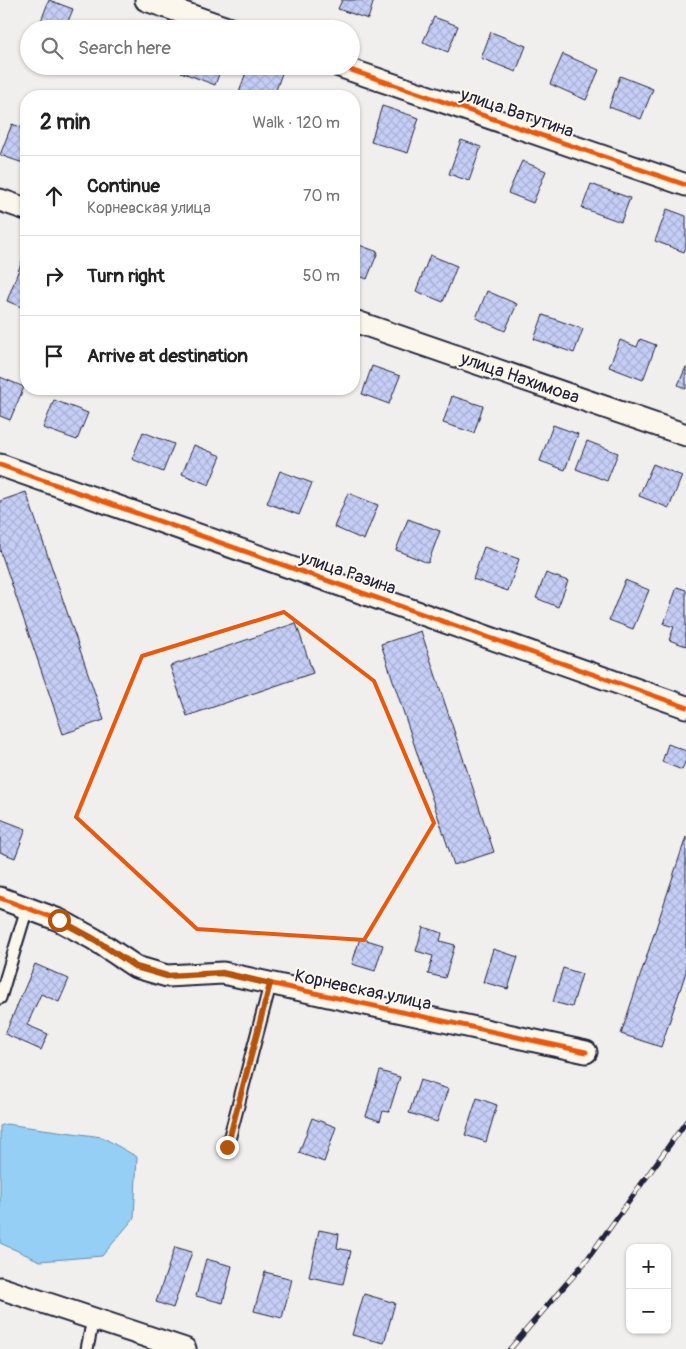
<!DOCTYPE html>
<meta charset="utf-8">
<style>
body{margin:0;font-family:Pangolin,sans-serif;background:#f6f6f6;color:#222}
.controls{position:absolute;right:15px;bottom:15px;display:grid;overflow:hidden;border-radius:10px;box-shadow:0 1px 4px #0004}
.controls button{width:45px;height:45px;display:grid;place-items:center;padding:0;border:0;border-bottom:1px solid #e0e0e0;background:#fff;color:#222;font:25px sans-serif}
.stop{position:absolute;width:15px;height:15px;margin:-11px;border:4px solid #b45309;border-radius:50%;background:#fff}
.stop.end{background:#b45309;border-color:#fff;box-shadow:0 1px 5px #0008}
.list{margin:0;padding:0;list-style:none}
h2{display:flex;justify-content:space-between;align-items:center;height:65px;margin:0;padding:0 20px;font-size:21px}
h2 small{font-size:16px;font-weight:400;color:#767676}
.list li{display:grid;grid-template-columns:32px 1fr auto;gap:15px;align-items:center;box-sizing:border-box;height:80px;padding:0 20px;border-top:1px solid #e0e0e0}
.list b{display:block;font-size:19px;white-space:nowrap}
.list p{margin:0;font-size:16px;white-space:nowrap;color:#767676}
.list em{font-size:16px;font-style:normal;color:#767676}
.icon{flex:none;width:28px;height:28px;fill:none;stroke:currentColor;stroke-width:2;stroke-linecap:round;stroke-linejoin:round}
.map{position:relative;flex:none;width:686px;height:1349px;overflow:hidden}
.search{position:absolute;background:#fff;box-shadow:0 1px 4px #0004;left:20px;top:20px;width:340px;height:55px;display:flex;align-items:center;gap:12px;box-sizing:border-box;padding:0 18px;border-radius:28px;color:#767676;font-size:19px}
.panel{position:absolute;background:#fff;box-shadow:0 1px 4px #0004;left:20px;top:90px;width:340px;height:305px;border-radius:20px}
.map>svg:first-child{display:block}
</style>
<div class="map">
<svg width="686" height="1349" viewBox="0 0 686 1349">
<defs>
<pattern id="building-cross-hatch" width="8" height="8" patternUnits="userSpaceOnUse" patternTransform="scale(1.25)"><rect width="8" height="8" fill="#c5cef6"/><path d="M0 0l8 8M0 8l8-8" fill="none" stroke="#a9b1d4"/></pattern>
</defs>
<rect width="100%" height="100%" fill="#f0efee"/>
<filter id="ink" filterUnits="userSpaceOnUse"><feTurbulence type="fractalNoise" baseFrequency=".02" numOctaves="2"/><feDisplacementMap in="SourceGraphic" scale="10" xChannelSelector="R" yChannelSelector="G"/><feConvolveMatrix kernelMatrix="1 2 1 2 8 2 1 2 1" color-interpolation-filters="sRGB"/></filter>
<g filter="url(#ink)">
<path fill="#95cff5" stroke="#678aab" d="M6,1124l96,13 35,20 -3,61 -32,38 -62,5 -40,-18v-117z"/>
<path fill="url(#building-cross-hatch)" stroke="#22223b" d="M49,0l24,9 -8,20h-27z
M342,0h32l-6,19 -30,-10z
M434,17l24,9 -10,26 -25,-10z
M133,21l22,8h-24z
M491,32l35,14 -10,26 -35,-14z
M563,54l36,16 -13,30 -36,-16z
M183,66h39l-7,19 -34,-13z
M248,66h16l18,7 -8,23h-36z
M620,76l33,13 -12,30 -32,-12z
M382,106l37,12 -11,35 -37,-11z
M12,124l14,5v35l-26,-9z
M461,140l20,7 -12,34 -20,-7z
M522,161l24,10 -13,32 -25,-10z
M591,184l39,14 -9,24 -39,-14z
M667,209l19,7v31l-2,5 -29,-11z
M354,243l24,9 -11,27 -13,-5z
M430,255l27,11 -14,36 -27,-11z
M22,261l4,2v46l-19,-8z
M487,291l30,13 -12,27 -29,-13z
M543,315l40,14 -9,24 -40,-14z
M640,339l16,6 -13,35 -34,-13 11,-27 17,7z
M372,366l28,10 -11,28 -27,-10z
M686,367v22l-8,-4z
M0,377l24,10 -14,33 -10,-4z
M452,396l31,10 -9,27 -31,-10z
M54,400l34,13 -11,27 -34,-12z
M553,425l25,9 -13,36 -25,-9z
M143,432l31,12 -11,28 -31,-13z
M587,441l31,12 -11,28 -31,-12z
M194,445l27,11 -12,29 -27,-11z
M653,464l29,12 -13,32 -30,-12z
M280,471l32,12 -13,32 -32,-12z
M26,492l78,228 -41,14 -63,-184v-49z
M348,493l30,12 -14,35 -30,-13z
M408,519l32,12 -12,32 -32,-13z
M484,547l35,12 -11,32 -35,-12z
M546,573l22,8 -10,26 -22,-9z
M625,580l24,10 -16,39 -24,-9z
M677,587l9,3v56l-17,-6 5,-13 -10,-3z
M296,623l17,50 -126,43 -17,-50z
M421,631l73,221 -40,13 -73,-221z
M668,744l18,7v9l-4,10 -20,-8z
M0,819l26,10 -11,29 -15,-6z
M686,837v135l-25,75 -40,-13z
M423,927l19,6 -2,8 15,4 -10,33 -17,-4 5,-18 -17,-5z
M360,938l23,7 -8,26 -23,-7z
M493,949l25,8 -10,32 -25,-7z
M35,964l34,15 -10,23 -18,-8 -14,31 21,9 -7,16 -36,-16z
M563,968l19,6 -10,33 -19,-5z
M380,1071l20,6 -11,35 -6,-1 -3,10 -14,-5z
M420,1080l28,9 -11,33 -28,-9z
M477,1098l20,7 -11,37 -21,-7z
M312,1118l24,9 -12,35 -25,-9z
M319,1230l20,4 -2,14 14,3 -8,33 -34,-7z
M175,1247l17,5 -19,56 -17,-6z
M206,1259l26,7 -9,37 -27,-7z
M265,1272l27,7 -10,39 -28,-7z
M364,1294l31,9 -11,40 -32,-8z"/>
<g fill="none" stroke-linecap="round" stroke-linejoin="round">
<g stroke="#22223b" stroke-width="15">
<path id="lane" d="M0,998l27,-90
M227,1147l43,-162
M87,1349l6,-30"/>
</g>
<g stroke="#22223b" stroke-width="25">
<path id="street" d="M146,0l84,29
M339,66l347,119
M0,200l26,9
M354,321l332,114
M0,465l686,242
M0,898l59,22 35,19 42,28 31,9 56,-3 363,79
M0,1288l185,61"/>
</g>
<use href="#lane" stroke="#fbf7ec" stroke-width="11"/>
<use href="#street" stroke="#fbf7ec" stroke-width="21"/>
<g stroke="#22223b" stroke-width="5.5">
<path id="rail" d="M510,1349l76,-88 100,-139"/>
</g>
<use href="#rail" stroke="#fbf7ec" stroke-width="4" stroke-dasharray="11" stroke-linecap="butt"/>
<g stroke="#fbf7ec" stroke-width="8">
<path id="cycleway" d="M339,66l347,119
M0,465l686,242
M0,898l59,22 35,19 42,28 31,9 56,-3 363,79"/>
</g>
<use href="#cycleway" stroke="#e8590c" stroke-width="5"/>
</g>
</g>
<g fill="none" stroke-linecap="round" stroke-linejoin="round" filter="url(#ink)">
<path stroke="#b45309" stroke-width="6" d="M59,920l35,19 42,28 31,9 55,-3 48,11 -43,163"/>
</g>
<path fill="none" stroke="#e8590c" stroke-width="4" stroke-linejoin="round" d="M284,612l90,69 60,142 -70,117 -167,-11 -121,-112 66,-161z"/>
<g text-anchor="middle" dominant-baseline="central" stroke-width="4" stroke-linejoin="round" paint-order="stroke">
<g font-size="18" fill="#22223b" stroke="#fbf7ec">
<text transform="translate(517 113) rotate(19)">улица Ватутина</text>
<text transform="translate(520 378) rotate(19)">улица Нахимова</text>
<text transform="translate(348 573) rotate(19)">улица Разина</text>
<text transform="translate(363 990) rotate(12)">Корневская улица</text>
</g>
</g>
</svg>
<div class="controls">
<button>+</button>
<button>−</button>
</div>
<div class="stop" style="left:59px;top:920px"></div>
<div class="stop end" style="left:227px;top:1147px"></div>
<div class="search"><svg class="icon" aria-label="search" viewBox="0 0 24 24"><circle cx="10" cy="10" r="6"/><path d="M15 15l6 6"/></svg>Search here</div>
<section class="panel">
<h2>2 min<small>Walk · 120 m</small></h2>
<ul class="list">
<li><svg class="icon" aria-label="ahead" viewBox="0 0 24 24"><path d="M12 20V5M6 11l6-6 6 6"/></svg><div><b>Continue</b><p>Корневская улица</p></div><em>70 m</em></li>
<li><svg class="icon" aria-label="right" viewBox="0 0 24 24"><path d="M7 20v-9h11M14 6l5 5-5 5"/></svg><div><b>Turn right</b></div><em>50 m</em></li>
<li><svg class="icon" aria-label="arrive" viewBox="0 0 24 24"><path d="M6 21V4h12l-3 4 3 4H6"/></svg><div><b>Arrive at destination</b></div></li>
</ul>
</section>
</div>
